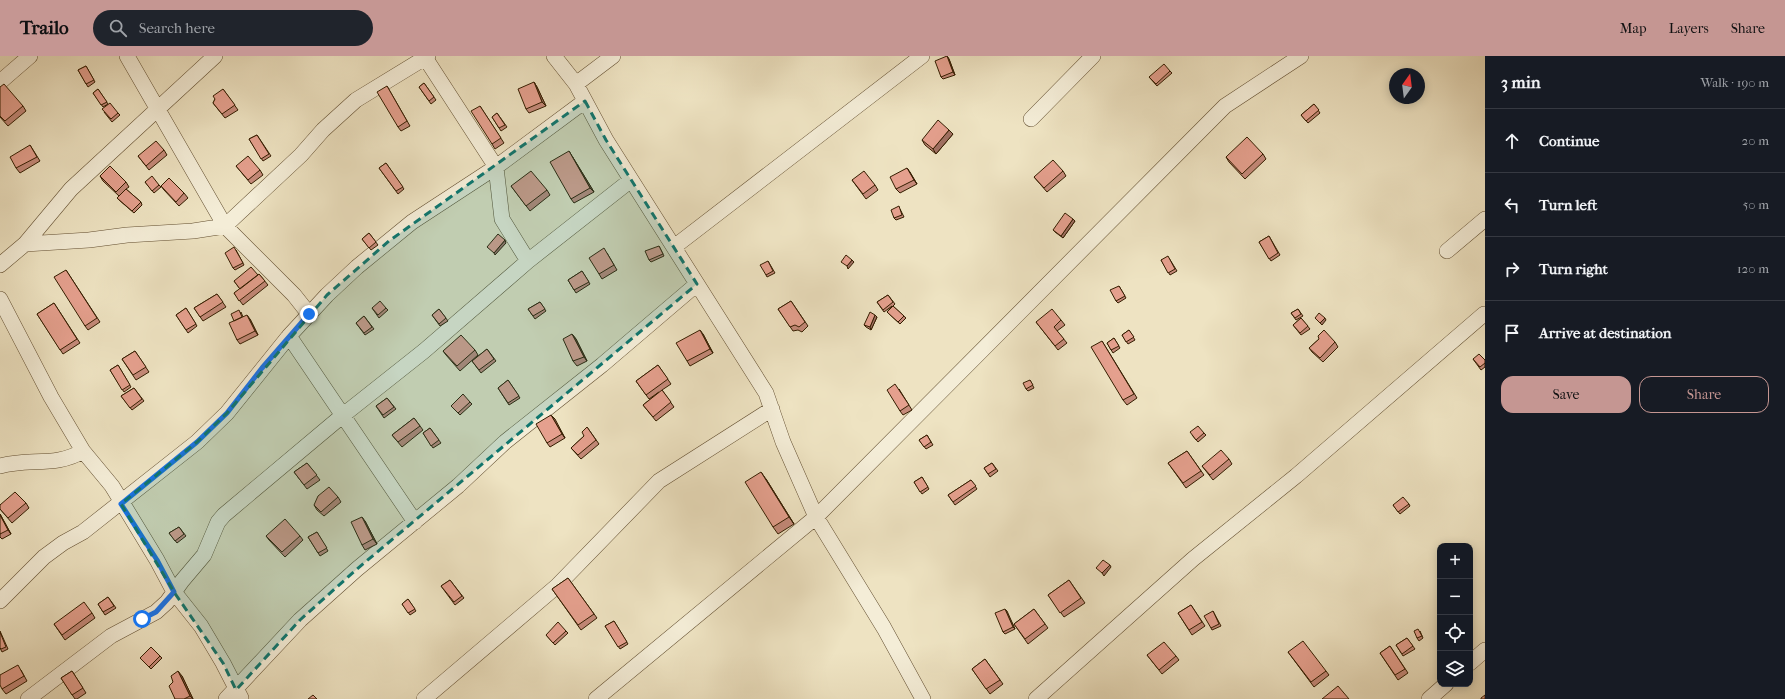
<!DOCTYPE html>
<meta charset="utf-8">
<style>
body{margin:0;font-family:"IM FELL French Canon",serif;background:#20242c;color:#f1f3f6}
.controls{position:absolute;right:12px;bottom:12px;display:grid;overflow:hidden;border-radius:8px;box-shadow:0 2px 10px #0003}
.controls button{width:36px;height:36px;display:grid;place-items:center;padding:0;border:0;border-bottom:1px solid #363941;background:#171b24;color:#f1f3f6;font:20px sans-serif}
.compass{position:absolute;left:1389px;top:12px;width:36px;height:36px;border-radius:50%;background:#171b24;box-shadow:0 2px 10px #0003;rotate:14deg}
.stop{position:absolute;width:12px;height:12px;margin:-9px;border:3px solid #1a73e8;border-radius:50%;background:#fff}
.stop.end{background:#1a73e8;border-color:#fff;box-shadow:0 1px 4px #0008}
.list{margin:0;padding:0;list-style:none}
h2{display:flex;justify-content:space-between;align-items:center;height:52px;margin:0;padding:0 16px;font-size:17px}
h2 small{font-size:13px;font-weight:400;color:#9ea1a6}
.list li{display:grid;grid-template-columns:26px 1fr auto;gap:12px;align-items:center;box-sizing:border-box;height:64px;padding:0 16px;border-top:1px solid #363941}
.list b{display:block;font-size:15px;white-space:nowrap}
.list em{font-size:13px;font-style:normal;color:#9ea1a6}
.actions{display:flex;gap:8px;padding:12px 16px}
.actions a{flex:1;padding:9px 0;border:1px solid #c59692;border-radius:12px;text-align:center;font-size:14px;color:#c59692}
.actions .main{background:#c59692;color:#111}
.icon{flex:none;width:22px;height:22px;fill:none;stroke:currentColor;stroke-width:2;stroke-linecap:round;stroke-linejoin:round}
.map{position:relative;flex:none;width:1485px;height:643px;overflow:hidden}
header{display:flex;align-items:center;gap:24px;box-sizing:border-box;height:56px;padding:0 20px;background:#c59692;color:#111}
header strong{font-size:19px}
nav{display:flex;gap:22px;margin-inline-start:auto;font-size:14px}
.search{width:280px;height:36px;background:#20242c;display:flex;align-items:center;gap:10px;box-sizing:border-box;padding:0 14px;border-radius:22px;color:#9ea1a6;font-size:15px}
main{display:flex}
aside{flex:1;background:#171b24}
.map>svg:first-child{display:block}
</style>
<header>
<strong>Trailo</strong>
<div class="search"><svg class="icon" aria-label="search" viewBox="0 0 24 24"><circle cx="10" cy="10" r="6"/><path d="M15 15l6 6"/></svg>Search here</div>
<nav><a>Map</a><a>Layers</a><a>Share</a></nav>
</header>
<main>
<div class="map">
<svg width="1485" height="643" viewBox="0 0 1485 643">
<rect width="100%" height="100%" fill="#eee3c2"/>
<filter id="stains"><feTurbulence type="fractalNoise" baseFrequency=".005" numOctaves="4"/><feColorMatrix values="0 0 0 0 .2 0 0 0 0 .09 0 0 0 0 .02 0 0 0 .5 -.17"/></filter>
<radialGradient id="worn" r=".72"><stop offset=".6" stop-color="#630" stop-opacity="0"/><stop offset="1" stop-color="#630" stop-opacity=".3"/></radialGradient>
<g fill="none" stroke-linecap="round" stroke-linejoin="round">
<g stroke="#624e30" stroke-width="16">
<path id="minor" d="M127,0l98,170 76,-71 22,-25 33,-30 72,-44
M424,0l72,111 6,52 26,42
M554,0l22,28 30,56 160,253 17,49 33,75 68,111 39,71
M0,26l30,-26
M576,28l37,-28
M1031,63l62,-63
M25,188l46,-55 144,-133
M674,191l248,-191
M1447,195l38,-32
M0,209l25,-21 64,-4 38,-5 66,-4 32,-5 69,69 15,19
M0,243l51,98 32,54
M289,280l126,186
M0,410c29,-8 57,1 83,-15l29,35 45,74 17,32 27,34 22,37 18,35
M0,545l44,-44 19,-14 20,-11 114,-90 30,-29 62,-77 38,-41 30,-28 55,-45 84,-55 89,-66
M1470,607l15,-13
M28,643l83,-63 45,-24 11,-10 15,-21 22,-26 14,-33 6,-7 118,-99 82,-65 104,-90 103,-81
M226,643l74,-79 57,-51 101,-83 47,-44 97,-77 95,-81
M424,643l133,-113 102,-105 113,-72
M596,643l220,-182 409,-411 76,-50
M1036,643l157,-140 103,-83 188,-162
M1429,643l17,-15"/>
</g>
<use href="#minor" stroke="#f4edd7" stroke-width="15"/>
</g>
<path fill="#c58a7a" stroke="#341d00" d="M947,0l2,3 6,16 -12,4 -2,-2z
M86,10l9,16 -7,5 -10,-17z
M1170,15l2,2 -15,13 -8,-9z
M534,26l3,5 9,19 -17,7 -3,-4z
M424,27l12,17 -5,4 -12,-17z
M387,30l23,40 -9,5 -3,-4z
M0,31l23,19 3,5 -18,15 -8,-9z
M98,33l10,15 -5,3 -10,-14z
M223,33l15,21 -13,8 -12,-15 2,-4z
M1314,48l6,9 -12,10 -7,-8z
M480,50l24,37 -9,6 -3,-5z
M104,56l14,1 2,2 -8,7z
M497,57l10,14 -6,4 -9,-14z
M953,78l-17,20 -11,-9 -3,-5z
M257,79l14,21 -8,5 -14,-22z
M30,89l10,16 -20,12 -4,-5z
M164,94l3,5 -18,15 -11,-14z
M1263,98l3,5 -21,20 -16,-17 -3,-5z
M572,100l22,36 -20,11 -3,-4z
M386,107l18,26 -6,5 -19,-26z
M236,110l24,4 3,5 -12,9z
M907,112l10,16 -17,9 -4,-4z
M1063,115l3,5 -19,16 -13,-15z
M100,120l26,6 3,5 -3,2 15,13 1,3 -8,8 -15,-13 -2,-2 2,-2 -16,-15z
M852,124l23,5 3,5 -12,9z
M145,126l14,3 2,2 -7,6z
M161,130l23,7 4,5 -9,8 -15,-16z
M511,130l36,4 3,5 -20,16z
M900,153l4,8 -8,3 -2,-2z
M1073,163l2,2 -12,17 -8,-6 -2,-2z
M369,177l9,12 -7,5 -9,-11z
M1269,180l11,19 -9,6 -12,-19z
M659,190l5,10 -13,6 -2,-2z
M236,194l8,15 -9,5 -2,-2z
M607,197l10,17 -15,9 -3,-5z
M1169,202l8,13 -7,4 -9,-15z
M768,205l7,12 -8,4 -1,-2z
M66,214l34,52 -12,8 -3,-4z
M582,215l8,13 -14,9 -8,-13z
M259,218l9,11 -25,20 -9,-12 6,-4 -6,-8 24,-6z
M1119,230l7,12 -8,5 -2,-2z
M217,238l9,13 -23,14 -9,-13z
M888,239l7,9 -2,2 13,12 -6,6 -13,-12 5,-6 -8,6 -7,-10z
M791,245l17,25 -6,6 -4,-2 -5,1 -15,-22z
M540,246l6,9 -11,8 -7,-10z
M54,247l26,40 -17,11 -26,-40z
M186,252l11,18 -9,7 -12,-18z
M372,252h14l2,2 -9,8z
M439,253l9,12 -8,5 -8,-11z
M1298,253l5,7 -7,4 -5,-7z
M241,256l2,5 7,2 8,16 -18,9 -3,-4 -3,-19z
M364,260l10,13 -9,6 -9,-12z
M877,261l-6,13 -5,-3 -2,-2z
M1301,262l9,11 -9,6 -8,-10z
M1061,264l4,5 -8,6 10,12 -9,7 -22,-28z
M1129,274l6,10 -7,4 -6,-9z
M572,278l4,5 11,22 -10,5 -4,-5z
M703,278l10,19 -23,13 -3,-5z
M1114,282l6,10 -7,5 -6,-10z
M1319,283l16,3 3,5 -15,15 -11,-10 -3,-4z
M1102,285l35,57 -10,7 -4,-5z
M487,293l9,12 -15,12 -9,-12z
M475,294l3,5 -18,16 -14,-16 -3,-4z
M135,295l14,21 -13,8 -14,-21z
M1473,303l12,1v7l-4,3z
M118,309l13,22 -7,5 -14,-22z
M658,309l13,19 -9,6 12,17 -18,14 -13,-16 16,-13 -10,7 -13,-18z
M508,324l12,18 -11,7 -11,-17z
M1030,324l4,8 -6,3 -2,-2z
M134,332l10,13 -12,9 -11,-14z
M899,333l13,21 -9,5 -3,-4z
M387,342l9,11 -12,9 -8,-12z
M470,346l2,2 -12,11 -9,-9z
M551,359l14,23 -15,9 -3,-4z
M414,362l9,12 -21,17 -10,-12z
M587,371l12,17 -18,15 -10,-11 13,-12z
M430,372l11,15 -8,5 -10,-15z
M1204,377l2,2 -8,7 -6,-7z
M927,379l6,10 -7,4 -7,-9z
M1187,395l17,24 -18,13 -18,-25z
M1229,403l3,5 -19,16 -11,-14z
M307,407l13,17 -13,9 -13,-17z
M992,407l6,8 -8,6 -6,-9z
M922,421l7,12 -7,5 -8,-12z
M766,423l28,45 -16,10 -5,-7z
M971,424l6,9 -22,16 -7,-10z
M338,441l3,5 -17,14 -7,-6 -3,-5z
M26,447l3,5 -17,15 -12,-14v-4z
M1409,448l1,2 -10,8 -7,-9z
M0,458l11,20 -9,5 -2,-2z
M365,465l12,23 -12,6 -3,-5z
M179,471l7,9 -9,7 -8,-10z
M317,476l11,19 -8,5 -12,-19z
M266,480h34l3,4 -18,17 -16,-17z
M568,522l29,40 -16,12 -29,-41z
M450,524l14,18 -9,7 -14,-19z
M1069,524l16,23 -21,14 -16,-22z
M108,541l8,11 -11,7 -7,-11z
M408,543l8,12 -6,4 -8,-11z
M1191,549l14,21 -13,9 -14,-22z
M1005,553l10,20 -10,5 -2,-2z
M1034,553l14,19 -20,16 -14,-20z
M1213,555l8,15 -9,4 -1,-2z
M92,557l3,5 -30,22 -11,-16z
M614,565l14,23 -8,5 -15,-23z
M0,575l8,18 -6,3 -2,-4z
M566,575l2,2 -13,12 -9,-10z
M1420,575l3,7 -4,3 -2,-3z
M1407,582l8,11 -12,7 -7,-11z
M1390,590l18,27 -10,7 -18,-27z
M1288,596l38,19 3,4 -15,12z
M1147,599l29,1 3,4 -17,14z
M160,600l2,2 -11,11 -11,-11z
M985,603l18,25 -13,10 -18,-25z
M21,614l6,11 -21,13 -4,-5z
M72,615l14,22 -9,6h-2l-14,-21z
M182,620l11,23h-18l-2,-17z"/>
<path fill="#a07063" stroke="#341d00" d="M947,0l2,3 6,16 -2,-3z
M534,26l3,5 9,19 -4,-4z
M949,74l4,4 -17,20 -3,-5z
M569,95l3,5 22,36 -4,-4z
M907,112l3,4 7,12 -3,-4z
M1073,163l2,2 -12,17 -2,-2z
M505,184l1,3 -11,12 -1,-2z
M852,204l2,2 -6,7 -1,-3z
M247,259l3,4 8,16 -3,-4z
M875,259l2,2 -6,13 -1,-3z
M1325,262l1,2 -4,5 -2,-2z
M700,274l3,4 10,19 -3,-4z
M572,278l4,5 11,22 -3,-4z
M551,359l4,4 10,19 -3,-4z
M761,416l5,7 28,45 -5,-7z
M0,458l11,20 -3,-4 -8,-15z
M362,461l3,4 12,23 -4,-5z
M1110,509l1,2 -7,9 -2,-3z
M1005,553l2,2 8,18 -2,-2z
M178,615l4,5 11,23 -3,-3z"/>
<path fill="#e5a08e" stroke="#341d00" d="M947,0l6,16 -12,5 -6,-16z
M1164,8l6,7 -14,13 -7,-7z
M86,10l8,14 -8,4 -8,-14z
M534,26l8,20 -16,7 -8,-20z
M424,27l10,14 -5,4 -10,-14z
M4,28l19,22 -18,15 -5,-5v-29z
M387,30l20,35 -9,6 -21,-35z
M98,33l9,13 -6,3 -8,-12z
M223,33l12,16 -13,9 -9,-11 2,-4 -2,-3z
M110,47l8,10 -7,6 -9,-10z
M1314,48l5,6 -13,11 -5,-6z
M480,50l21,32 -9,6 -21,-33z
M497,57l8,12 -6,3 -7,-11z
M938,64l11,10 -16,19 -11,-9z
M257,79l12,19 -8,5 -12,-20z
M1247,81l16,17 -21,20 -16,-17z
M156,85l8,9 -18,16 -8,-10z
M30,89l7,12 -21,11 -6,-11z
M569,95l21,37 -19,11 -21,-37z
M248,100l12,14 -12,10 -12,-14z
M1053,104l10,11 -19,17 -10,-11z
M386,107l17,24 -7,4 -17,-23z
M110,110l16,16 -10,10 -16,-16z
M907,112l7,12 -18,9 -6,-12z
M531,115l16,19 -21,16 -15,-20z
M864,115l11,14 -12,9 -11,-14z
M152,120l7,9 -7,6 -7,-9z
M169,122l15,15 -8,9 -15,-16z
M126,133l15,13 -9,9 -15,-13z
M899,150l3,9 -8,3 -3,-8z
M1065,157l8,6 -12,17 -8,-6z
M369,177l7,9 -7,6 -7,-9z
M498,178l7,6 -11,13 -7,-6z
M1269,180l9,17 -9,6 -10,-17z
M659,190l4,8 -14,6 -4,-9z
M234,191l9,16 -10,5 -8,-15z
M604,192l10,17 -15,9 -10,-16z
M846,199l6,5 -5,6 -6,-4z
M1168,200l7,13 -7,4 -7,-13z
M768,205l5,10 -7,4 -6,-10z
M251,211l7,8 -18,14 -6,-8z
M66,214l31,48 -12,8 -31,-49z
M582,215l7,11 -15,8 -6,-10z
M259,218l6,7 -26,20 -5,-8z
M1119,230l6,10 -9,5 -6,-11z
M217,238l6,8 -23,15 -6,-9z
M888,239l5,7 -10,8 -6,-8z
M380,245l6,7 -8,7 -6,-7z
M791,245l14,21 -6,5 -4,-2 -5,2 -12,-18z
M540,246l5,7 -12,7 -5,-7z
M54,247l23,36 -17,11 -23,-36z
M893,250l11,10 -6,6 -11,-10z
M186,252l10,16 -10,6 -10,-15z
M439,253l7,9 -7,6 -7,-9z
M1052,253l9,11 -7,7 10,12 -9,7 -19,-24z
M1298,253l3,5 -6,4 -4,-5z
M239,254l3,7 -8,4 -3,-7z
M870,256l5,3 -5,12 -6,-2z
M1319,257l6,5 -5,5 -5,-5z
M247,259l8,16 -18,9 -8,-17z
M364,260l8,11 -8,6 -8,-10z
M1301,262l7,8 -8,7 -7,-8z
M700,274l10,19 -23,12 -11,-18z
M1129,274l5,7 -8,5 -4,-7z
M1324,274l11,12 -15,16 -11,-10 10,-9 -1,-3z
M572,278l12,23 -11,4 -10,-22z
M461,279l14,15 -18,16 -14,-15z
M1114,282l5,8 -8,4 -4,-7z
M1102,285l32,53 -11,6 -32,-53z
M487,293l7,10 -15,11 -7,-9z
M135,295l11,16 -13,8 -11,-16z
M1479,298l6,6v3l-5,4 -7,-8z
M118,309l12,20 -8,5 -12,-20z
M658,309l10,14 -22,16 -10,-14z
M508,324l11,16 -11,7 -10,-15z
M1030,324l3,5 -7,4 -3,-6z
M895,328l14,21 -9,6 -13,-21z
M134,332l8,11 -12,9 -9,-12z
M662,334l9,12 -18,15 -10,-12z
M463,338l7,8 -12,11 -7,-7z
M387,342l7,9 -11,8 -7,-9z
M551,359l11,19 -15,9 -11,-19z
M414,362l6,8 -22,16 -6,-7z
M1198,370l6,7 -8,7 -6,-8z
M587,371l9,13 -18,15 -7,-7 13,-12 -2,-4z
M430,372l9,12 -8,6 -8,-13z
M927,379l4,7 -7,5 -5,-7z
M1221,394l8,9 -19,16 -8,-9z
M1187,395l14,20 -18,12 -15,-20z
M307,407l10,12 -13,10 -10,-13z
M992,407l4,6 -8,5 -4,-6z
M761,416l28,45 -16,10 -28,-45z
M922,421l6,10 -8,5 -6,-10z
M971,424l5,6 -23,16 -5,-7z
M329,431l9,10 -17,15 -7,-7 4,-9z
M15,436l11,11 -18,15 -8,-9v-4z
M1403,441l6,7 -11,8 -5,-7z
M0,459l8,15 -8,4z
M362,461l11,22 -11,6 -11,-23z
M285,463l15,17 -18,16 -16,-16z
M179,471l5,7 -9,7 -6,-8z
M317,476l10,16 -9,5 -10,-16z
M1103,504l7,5 -8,8 -6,-5z
M568,522l26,36 -16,11 -26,-36z
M450,524l12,16 -8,6 -13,-16z
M1069,524l12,18 -21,15 -12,-18z
M108,541l6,9 -11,6 -5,-8z
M408,543l7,10 -7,4 -6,-9z
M84,546l8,11 -30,22 -8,-11z
M1191,549l11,17 -13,8 -11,-17z
M1005,553l8,18 -10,5 -8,-19z
M1034,553l11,15 -20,15 -11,-15z
M1213,555l6,13 -8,4 -7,-12z
M614,565l13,21 -9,5 -13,-21z
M558,566l8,9 -13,12 -7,-8z
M1418,573l4,7 -5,2 -3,-7z
M0,576l6,15 -5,2 -1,-1z
M1407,582l6,8 -11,8 -6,-9z
M1303,585l23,30 -15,11 -23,-30z
M1164,586l12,14 -17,14 -12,-15z
M1390,590l15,23 -10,6 -15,-22z
M151,591l9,9 -11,11 -9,-9z
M985,603l15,21 -14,9 -14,-20z
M18,609l6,11 -22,13 -2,-4v-10z
M72,615l11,17 -11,7 -11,-17z
M178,615l12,25 -6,3h-9l-6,-13 4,-4 -2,-6z
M1338,630l11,13h-27z
M313,639l4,4h-9z
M1485,639v4h-4v-1z"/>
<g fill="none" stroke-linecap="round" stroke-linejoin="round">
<path stroke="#1a73e8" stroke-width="5" d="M142,563l14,-7 18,-20 -17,-32 -36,-56 76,-62 30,-29 35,-45 47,-54"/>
</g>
<path fill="#0f766e" fill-opacity="0.2" stroke="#0f766e" stroke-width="3" stroke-dasharray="8 5" stroke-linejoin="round" d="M585,45l21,39 91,144 -340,285 -57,51 -64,70 -13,-27 -49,-71 -53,-88 76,-62 30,-29 100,-118 62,-54z"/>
<rect width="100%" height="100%" filter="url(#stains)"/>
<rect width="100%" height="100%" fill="url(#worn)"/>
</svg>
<div class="controls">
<button>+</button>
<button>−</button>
<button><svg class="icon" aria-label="locate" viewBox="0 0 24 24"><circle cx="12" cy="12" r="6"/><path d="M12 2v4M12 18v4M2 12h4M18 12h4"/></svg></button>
<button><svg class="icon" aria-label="layers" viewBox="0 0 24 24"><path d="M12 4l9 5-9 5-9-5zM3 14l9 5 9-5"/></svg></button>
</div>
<svg class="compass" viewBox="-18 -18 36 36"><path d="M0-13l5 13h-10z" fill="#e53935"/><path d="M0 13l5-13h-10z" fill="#9ea1a6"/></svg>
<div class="stop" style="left:142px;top:563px"></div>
<div class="stop end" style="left:309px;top:258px"></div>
</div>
<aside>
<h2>3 min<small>Walk · 190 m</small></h2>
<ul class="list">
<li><svg class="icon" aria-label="ahead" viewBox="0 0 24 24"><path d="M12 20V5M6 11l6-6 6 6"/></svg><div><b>Continue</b></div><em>20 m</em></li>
<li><svg class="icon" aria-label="left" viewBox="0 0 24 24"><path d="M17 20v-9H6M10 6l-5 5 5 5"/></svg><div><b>Turn left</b></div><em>50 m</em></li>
<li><svg class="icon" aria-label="right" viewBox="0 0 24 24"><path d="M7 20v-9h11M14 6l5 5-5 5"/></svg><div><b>Turn right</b></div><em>120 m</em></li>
<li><svg class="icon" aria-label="arrive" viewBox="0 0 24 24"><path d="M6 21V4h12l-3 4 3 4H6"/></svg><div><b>Arrive at destination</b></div></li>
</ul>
<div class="actions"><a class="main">Save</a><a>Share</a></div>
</aside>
</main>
